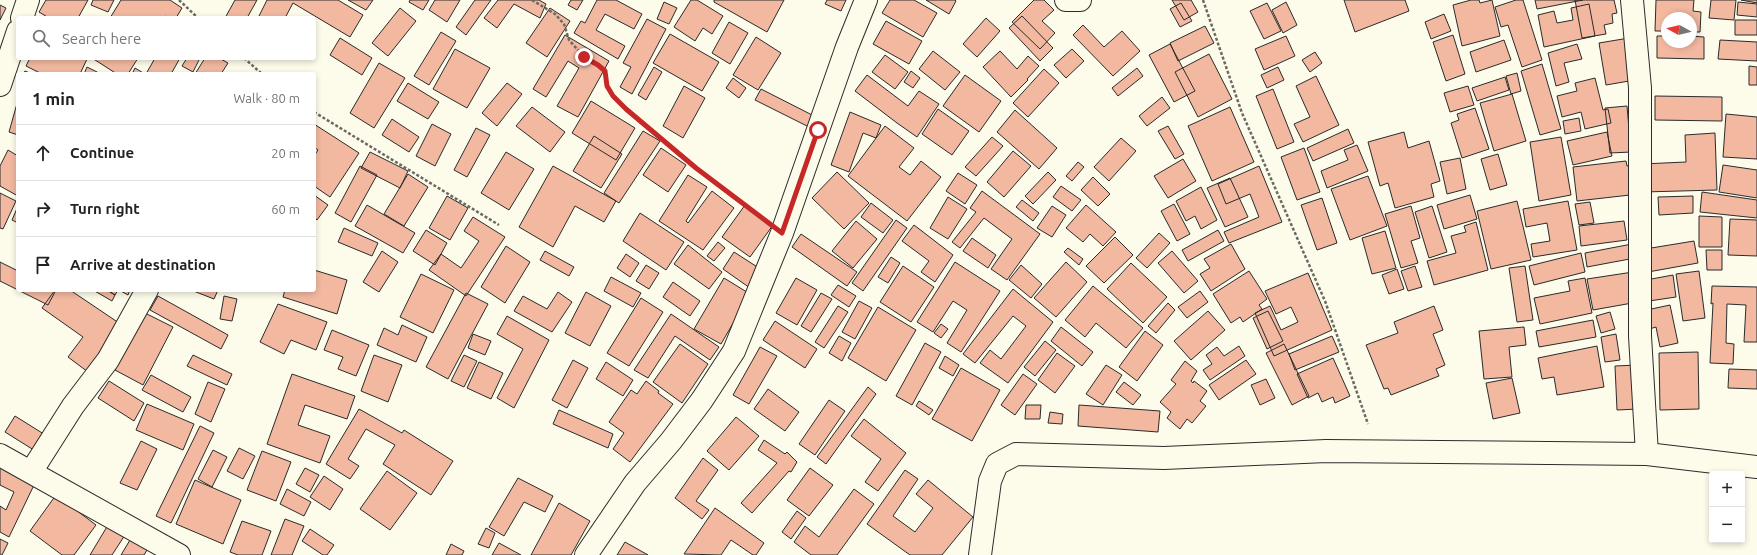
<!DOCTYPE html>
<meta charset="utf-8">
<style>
body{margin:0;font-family:Ubuntu,sans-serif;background:#f2f2f2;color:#222}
.controls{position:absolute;right:12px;bottom:12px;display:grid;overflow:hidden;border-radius:4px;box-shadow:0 2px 6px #0003}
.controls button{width:36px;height:36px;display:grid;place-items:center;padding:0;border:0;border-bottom:1px solid #e0e0e0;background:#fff;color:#222;font:20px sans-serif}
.compass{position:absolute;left:1661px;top:12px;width:36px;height:36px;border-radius:50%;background:#fff;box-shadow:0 2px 6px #0003;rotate:278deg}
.stop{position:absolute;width:12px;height:12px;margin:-9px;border:3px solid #c62828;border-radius:50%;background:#fff}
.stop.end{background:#c62828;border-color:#fff;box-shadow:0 1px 4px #0008}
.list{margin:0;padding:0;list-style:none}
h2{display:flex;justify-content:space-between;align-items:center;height:52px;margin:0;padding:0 16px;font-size:17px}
h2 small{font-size:13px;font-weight:400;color:#767676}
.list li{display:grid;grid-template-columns:26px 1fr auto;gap:12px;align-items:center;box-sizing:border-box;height:56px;padding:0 16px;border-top:1px solid #e0e0e0}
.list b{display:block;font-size:15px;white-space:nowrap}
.list em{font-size:13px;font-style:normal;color:#767676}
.icon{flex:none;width:22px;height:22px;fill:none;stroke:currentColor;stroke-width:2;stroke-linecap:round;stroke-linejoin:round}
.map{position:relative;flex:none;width:1757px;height:555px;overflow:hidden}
.search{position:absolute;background:#fff;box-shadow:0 2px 6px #0003;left:16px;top:16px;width:300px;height:44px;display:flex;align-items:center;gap:10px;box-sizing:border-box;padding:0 14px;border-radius:4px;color:#767676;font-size:15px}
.panel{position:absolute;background:#fff;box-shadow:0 2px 6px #0003;left:16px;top:72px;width:300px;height:220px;border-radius:4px}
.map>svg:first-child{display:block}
</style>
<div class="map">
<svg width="1757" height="555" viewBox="0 0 1757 555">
<rect width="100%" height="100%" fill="#fdfbea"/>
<path fill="#f2b8a0" stroke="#2b2b2b" d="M46,0h42l-10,18h-29l-10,-6z
M93,0h21l-6,12 -17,-7z
M121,0h49l12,8 -6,10h-8l-3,-2 -1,2h-54z
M235,0h22l-10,18h-22z
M267,0h71l25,15 -13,22 -57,-34 -8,15h-27z
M348,0h25l-7,10z
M410,0h19l-6,10 -14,-8z
M435,0h25l-13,22 -18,-12z
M475,0h16l-25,35 -10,-8z
M498,0h41l7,4 -6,14 -26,-14 -17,24 -13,-10z
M571,0h12l-6,10 -9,-5z
M597,0h19l26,14 -8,15 -29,-15 -9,16 29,16 -7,13 -44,-26 7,-12 4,2z
M691,0h6l26,16 -11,18 -9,-6 -8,13 -21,-14z
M714,0h70l-17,32 -53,-30z
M827,0h19l-5,11 -16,-7z
M890,0h24l23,13 -14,24 -41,-24z
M926,0h29l1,1 -7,13z
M1034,0h10l10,10 -12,11 13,12 -15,16 -28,-27z
M1172,0h19l7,12 -14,8z
M1344,0h61l4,11 -54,21z
M1471,0h8l1,3 12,-3 8,36 -38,10 -9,-41z
M1516,0h7l19,60 -20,7 -14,-42 -7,2 -6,-20z
M1535,0h48l-46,9z
M1575,0h39l3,13 -5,1 1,9 -9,2 2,9 -24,4z
M1656,0h38l-1,11 8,1 -1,20h-9v-14h-24v13h-12z
M1711,0h25l-2,20 -25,-2z
M1741,0h16v3z
M664,2l13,6 -8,16 -12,-5z
M1286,2l11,23 -14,8 -11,-23z
M1738,2l19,2v13l-20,-2z
M1181,3l11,18 -12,6 -10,-18z
M1267,3l14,28 -17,8 -14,-28z
M1589,4l6,32 -51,11 -6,-32 16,-4 3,12 16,-3 -2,-12z
M0,5l6,3 -6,12z
M400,8l16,13 -28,35 -16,-13z
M550,8l20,13 -23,36 -21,-14z
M1444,14l7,17 -20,8 -6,-17z
M1022,16l31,32 -13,13 -31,-33z
M986,18l14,13 -23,26 -14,-13z
M647,19l19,10 -34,65 -12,-7 11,-20 -8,-4z
M1735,20h22v15h-22z
M886,21l36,20 -13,23 -36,-20z
M729,22l19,11 -18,31 -18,-11z
M1083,25l21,22 18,-16 18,20 -27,25 -40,-41z
M1205,26l9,17 -36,18 -8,-18z
M441,32l15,9 -27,44 -15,-9z
M670,34l49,28 -17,29 -49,-28z
M565,35l44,26 -31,56 -21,-11 22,-38 -11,-7 -22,36 -13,-8z
M1453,35l12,39 -19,7 -13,-39z
M1286,36l9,20 -31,14 -9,-21z
M1657,36h10v6h24v-6l13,1v22l-47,-1z
M756,37l25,16 -23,37 -25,-15z
M340,38l32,20 -10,17 -32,-20z
M1629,38l6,42 -29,5 -7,-42z
M1504,40l7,20 -35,12 -6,-20z
M1720,40l37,2v19l-39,-2z
M1170,44l25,47 -21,11 -25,-47z
M1577,44l5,15 -18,4 5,19 -13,4 -8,-33z
M455,49l35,19 -23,40 -34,-19z
M1072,49l12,12 -18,17 -12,-13z
M933,51l27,21 -15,18 -26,-21z
M1000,51l17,18 11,-13 11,10 -12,13 1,1 -17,17 -28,-30z
M1315,52l7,11 -12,9 -8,-12z
M1209,54l23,45 -34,18 -23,-45z
M885,55l23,17 -13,17 -23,-17z
M30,58h55l2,1 -7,15h-38l-16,-8z
M92,58h46l-10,16h-11z
M155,58h25l-9,16h-25z
M187,58h13l-7,14 -11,-6z
M205,58h14l9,5 -7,11h-26z
M379,63l26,15 -31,50 -24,-15z
M1542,64l19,65 -21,6 -19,-64z
M1749,66l8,1v18h-8z
M87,67l14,7h-17z
M654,67l8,5 -16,28 -8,-5z
M1278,67l6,13 -17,8 -6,-13z
M135,68l10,6h-13z
M1137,68l6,8 -25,20 -6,-8z
M1044,69l15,14 -31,34 -15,-14z
M25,71l7,3h-9z
M911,71l9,7 -7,10 -9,-6z
M1517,73l4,18 -10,3 -5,-18z
M867,75l41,31 11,-15 20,13 -22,33 -20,-14 -42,-32z
M965,75l36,26 -22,31 -36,-26z
M1316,76l23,49 -36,17 -9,-18 16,-7 -14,-31z
M1505,77l4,13 -32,11 -5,-13z
M733,78l13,10 -7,10 -13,-10z
M1595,78l8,32 5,-1 3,14 -26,6 -4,-17 -19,5 -5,-21 20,-5 -2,-8z
M408,83l31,19 -11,17 -31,-18z
M507,83l15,11 -25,32 -15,-13z
M684,86l21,12 -22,40 -20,-12z
M1468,86l6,19 -24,7 -6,-19z
M761,89l59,30 -5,11 -60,-30z
M1273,89l21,53 -17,7 -21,-53z
M1512,94l14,47 -32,10 -14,-48z
M1655,96l67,1v24l-67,-1z
M1162,97l8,11 -23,18 -8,-10z
M18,100v35l-9,-3z
M591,101l44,27 -19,32 -44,-27z
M1627,106l4,46 -21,1 -5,-45z
M532,107l33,25 -15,20 -34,-26z
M1230,107l24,55 -42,19 -24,-55z
M1475,108l14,41 -27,9 -11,-35 8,-3 -2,-6z
M938,109l31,22 -17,24 -30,-21z
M1015,110l42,38 -18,21 -42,-37z
M850,112l31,13 -5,13 -13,-5 -14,39 -18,-7z
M1726,114l31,3v42l-34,-2z
M1579,118l2,13 -16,3 -2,-13z
M392,119l27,18 -10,15 -27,-17z
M314,124l45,29 -29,44 -16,-11v-30l4,-6 -4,-3z
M432,124l19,10 -16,32 -19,-10z
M885,126l29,22 -15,19 11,8 11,-14 20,16 -34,44 -59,-45z
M1168,126l16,28 -9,5 -17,-28z
M476,128l14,7 -23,42 -13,-7z
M1348,129l6,14 -41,18 -6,-13z
M643,131l17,10 -41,62 -15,-10z
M1404,132l4,16 21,-7 11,40 -9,3 3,13 -39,11 -7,-25 -8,3 -12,-44z
M1607,132l5,24 -39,9 -6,-24z
M1715,133l2,57 -74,2 -1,-28 44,-2 -1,-27z
M594,136l28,18 -21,34 -28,-17z
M992,137l11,9 -27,30 -11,-9z
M1561,137l10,58 -32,6 -9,-59z
M1121,138l15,13 -27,30 -15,-14z
M1357,145l11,26 -41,17 -6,-17 27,-11 -4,-10z
M661,148l25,17 -18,27 -25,-17z
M1304,148l16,44 -23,8 -16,-43z
M8,150l10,6v40l-18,-10v-20z
M1013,151l18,15 -27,31 -17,-15z
M370,152l38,19 -8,17 -39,-20z
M506,152l28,17 -25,41 -28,-17z
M1498,154l9,31 -17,5 -9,-31z
M1460,158l6,31 -19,5 -7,-32z
M1183,159l13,22 -28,17 -14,-22z
M1626,161l1,5 8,-1 4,29 -62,7 -4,-34z
M1078,162l6,5 -12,14 -6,-5z
M1723,165l34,5v28l-38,-6z
M360,166l17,9 -26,47 -16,-9z
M553,166l63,35 -12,21 -29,-16 -22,41 -34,-20z
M1259,166l23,56 -53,21 -5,-11 35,-15 -9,-23 -24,10 -8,-20z
M837,172l32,31 -25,26 -32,-31z
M1048,172l8,8 -23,24 -8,-8z
M958,173l19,12 -12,19 -19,-13z
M408,174l20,13 -24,39 -20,-12z
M688,175l19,12 -21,34 2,2 24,-32 22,17 -31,42 -44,-29z
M1368,176l19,50 -37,14 -19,-51z
M1093,177l17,17 -12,12 -17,-16z
M1230,178l18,39 -23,10 -18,-39z
M1061,186l20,14 -9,11 -19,-14z
M1201,187l16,33 -16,9 -6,-13 -9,5 -10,-20z
M982,191l58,43 -33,46 -16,-11 21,-30 -28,-21 -24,30 -8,-6 24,-30 -6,-4z
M1702,192l55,8v18l-57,-6z
M0,193l16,8 -13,28 -3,-1z
M314,195l14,10 -11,15 -3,-3z
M1470,195l7,24 -33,10 -7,-24z
M447,196l21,12 -18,32 -21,-12z
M1693,196v17l-34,2 -1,-18z
M948,197l19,12 -19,30 -18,-11z
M1322,198l15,45 -20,7 -16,-45z
M1022,200l17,13 -6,8 -17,-14z
M1517,201l14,59 -40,9 -14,-58z
M1568,201l9,49 -44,7 -2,-13 19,-3 -3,-18 -21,4 -3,-18z
M1590,202l4,21 -15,2 -4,-21z
M871,203l22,17 -10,13 -22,-16z
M1174,204l16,30 -13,7 -16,-30z
M367,205l48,28 -12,20 -48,-27z
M745,205l28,20 -23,32 -28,-20z
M1086,205l30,27 -13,14 -13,-12 -7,8 -17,-14z
M18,206v17l-6,-3z
M1052,206l14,9 -14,22 -15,-9z
M1411,206l9,32 -9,3 7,22 -17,5 -16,-54z
M1432,206l15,46 -18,6 -14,-46z
M640,213l44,29 -18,28 -43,-29z
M1699,216l23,1v30h-23z
M473,217l32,20 -39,59 -37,-26 12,-16 20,14 18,-27 -15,-10z
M1730,219l27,1v36l-29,-1z
M896,220l11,8 -44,63 -11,-8z
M856,221l21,18 -24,29 -21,-17z
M1624,221l3,19 -46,6 -2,-20z
M1476,222l12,48 -54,15 -7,-24 29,-8 -5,-17 15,-4 -2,-6z
M914,225l39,30 -18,27 -14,-10 8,-11 -27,-20z
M344,228l34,15 -6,13 -34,-14z
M426,230l21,13 -12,22 -22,-14z
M1218,230l6,11 -36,20 -6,-11z
M1385,231l11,37 -24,6 -10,-36z
M1159,233l11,10 -23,25 -11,-10z
M801,234l56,38 -10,14 -55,-39z
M1115,237l18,18 -29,28 -18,-17z
M972,238l24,17 -8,13 -25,-17z
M1694,241l4,22 -50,9 -3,-23z
M718,242l7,6 -11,13 -7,-5z
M1231,244l14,25 -34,22 -11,-17 10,-6 -6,-9z
M1632,244l3,14 -48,9 -2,-14z
M688,245l34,27 -13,17 -35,-25z
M506,246l24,16 -25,41 -24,-16z
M1068,248l15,11 -4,6 -15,-13z
M1706,250h16v20h-15z
M382,251l16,11 -19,30 -16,-10z
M545,251l29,16 -5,9 -29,-16z
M1172,251l26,30 -14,12 -26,-30z
M734,252l28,18 -12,18 -27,-19z
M1581,253l4,19 -51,13 -5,-19z
M626,254l13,9 -9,14 -13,-9z
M891,257l9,6 -12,20 -10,-6z
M0,262l18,9v19h38l-8,15 -48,-24z
M955,262l45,29 -39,61 -14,-9 20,-33 -14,-9 -20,31 -16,-10z
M1066,262l21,20 -31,35 -22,-19z
M1131,263l36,34 -24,26 -36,-34z
M646,265l13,8 -10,16 -13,-8z
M1021,265l21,19 -11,14 -22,-18z
M903,266l31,21 -23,35 -31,-20z
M1415,266l7,21 -14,4 -7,-20z
M1525,266l8,54 -16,2 -8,-54z
M1397,269l7,20 -15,5 -7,-19z
M314,270l33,10 -10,34 -54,-17 2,-7h29z
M1249,271l18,28 -8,6 3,4 -19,13 -3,-5 -9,6 -18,-29z
M1699,271l6,47 -22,3 -7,-47z
M1633,272l5,30 -45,8 -6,-31z
M1308,273l24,57 -58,26 -19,-43 15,-7 11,24 17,-8 -7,-15 -15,7 -11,-23z
M421,274l33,16 -21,43 -33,-16z
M1673,275l3,22 -27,4 -3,-21z
M611,277l30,16 -8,14 -29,-16z
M724,278l26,16 -29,50 -27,-15z
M796,278l21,12 -20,35 -21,-12z
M1585,278l7,35 -52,11 -6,-26 36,-7 -2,-10z
M673,282l27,19 -10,15 -27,-19z
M838,285l18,11 -7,11 -18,-12z
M1093,286l50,42 -17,20 -30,-25 -11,14 -20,-17z
M1712,286l45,1v55h-13l2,-37 -19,-1 -1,39 8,1 -1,20 -23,-1 3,-60 -2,1z
M1013,289l40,33 -45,61 -28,-20 10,-13 11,9 25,-33 -13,-10 -38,47 -12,-9z
M55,290h15l52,35 -34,47 -20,-15 15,-20 -41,-29z
M93,290h14l8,5 -3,6z
M107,290h11l-3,5z
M119,290h11l-2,5z
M191,290h27l-4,9z
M1200,291l8,11 -21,16 -9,-11z
M558,292l14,10 -20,30 -38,-21 9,-15 24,13z
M586,292l25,14 -21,40 -25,-13z
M466,293l22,11 -40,75 -22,-12z
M821,293l11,6 -21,33 -10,-6z
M158,296l70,39 -7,14 -71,-39z
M224,296l13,3 -5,22 -12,-2z
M641,298l22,14 -34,54 -22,-13z
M859,301l13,7 -17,31 -13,-7z
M1168,303l7,7 -19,23 -8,-7z
M278,304l49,18 -11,28 -25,-10 -7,14 -24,-12z
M1670,305l8,38 -18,4 -4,-20 -10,3 -4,-19z
M838,306l10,6 -24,36 -9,-6z
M1434,306l9,24 -10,4 12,31 -9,4 3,7 -48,19 -3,-7 -4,1 -18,-44 32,-12 -4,-11z
M878,307l38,23 -30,51 -38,-23z
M1208,311l17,19 -34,30 -17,-19z
M1268,311l15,30 -16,8 -14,-31z
M1610,312l5,17 -14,4 -5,-17z
M145,313l28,14 -30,58 -28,-15z
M671,314l48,33 -9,13 -35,-24 -27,42 -14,-8z
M507,316l42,24 -35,68 -17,-10 26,-49 -26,-15z
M1593,320l3,17 -57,10 -3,-16z
M775,321l42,28 -12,19 -42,-28z
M941,324l7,5 -7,9 -7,-5z
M402,325l25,12 -11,25 -39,-17 7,-17 14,7z
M1061,327l32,25 -11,14 -31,-25z
M1524,327l2,18 -17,2 3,30 -28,2 -5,-48z
M332,330l37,15 -13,31 -18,-7 5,-12 -19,-7z
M1145,331l18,14 -26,36 -18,-14z
M473,334l18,7 -6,14 -17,-7z
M1616,334l4,26 -15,2 -4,-25z
M839,336l12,7 -9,18 -13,-8z
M1332,336l7,16 -44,18 -6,-16z
M1045,341l11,9 -21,26 -11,-9z
M925,343l16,9 -29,53 -16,-9z
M680,344l28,20 -26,39 -29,-21z
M1284,344l25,52 -17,9 -26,-52z
M1239,346l6,10 -35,24 -7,-10 9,-6 -6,-9 11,-8 7,9z
M1597,346l7,41 -47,8 -3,-18 -12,2 -4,-21z
M760,347l17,9 -28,48 -16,-9z
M1698,352l1,57 -39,1 -1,-57z
M1057,353l18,13 -20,27 -17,-13z
M193,355l39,19 -5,11 -40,-19z
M374,355l28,10 -14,37 -27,-11z
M464,355l13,6 -13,26 -13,-6z
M945,356l14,9 -6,11 -14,-8z
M1333,358l17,38 -15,7 -2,-6 -11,5 -4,-9 -10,5 -11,-24z
M573,360l15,8 -21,40 -15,-8z
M1246,360l10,14 -37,26 -10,-15z
M1185,361l12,10 -6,10 2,2 1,-2 13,10 -7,10 6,5 -14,17 -5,-4 -7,10 -13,-11 4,-6 -11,-10 16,-18 -5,-4z
M479,362l24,11 -12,26 -24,-11z
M606,362l27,18 -10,16 -27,-17z
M1106,365l16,10 -19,30 -17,-11z
M1637,365l1,44 -21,1 -2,-44z
M961,368l39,22 -28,51 -40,-22z
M1729,369l28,1v19l-29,-1z
M292,374l63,22 -8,23 -42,-14 -7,20 32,11 -10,27 -53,-19z
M1023,374l14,10 -22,31 -14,-10z
M151,375l40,22 -8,15 -41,-22z
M1512,378l8,35 -27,6 -7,-36z
M1266,379l9,19 -15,7 -9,-20z
M109,381l35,22 -10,18 -36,-23z
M646,381l13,10 -1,2 15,11 -43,58 -17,-13 11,-16 -15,-11 22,-32 6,4z
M208,382l17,7 -14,33 -16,-8z
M1124,382l17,13 -8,10 -17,-13z
M868,387l8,7 -50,70 -9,-7z
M768,389l31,23 -14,19 -31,-22z
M829,400l16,11 -30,44 -16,-11z
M919,401l14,9 -4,5 -13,-9z
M147,404l47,20 -11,26 -47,-20z
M1026,405h15l-1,14h-15z
M1079,405l81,6 -2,21 -80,-6z
M359,409l43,24 2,-3 49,31 -22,34 -48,-31 12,-19 -29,-16 -18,30 11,7 -9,13 -24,-15z
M559,410l54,24 -5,14 -55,-24z
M1050,412l13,2 -1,10 -14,-1z
M15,416l32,20 -10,16 -32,-20z
M736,417l23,19 -30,34 -22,-19z
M864,419l42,34 -28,38 -13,-9 16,-23 -30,-23z
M200,426l14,7 -43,90 -15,-7z
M764,440l21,14 2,-2 10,10 -6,10 -2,-1 -37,42 -11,-10 36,-40 -19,-13z
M141,441l16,8 -20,41 -17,-7z
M239,448l16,8 -12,23 -16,-8z
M213,450l14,7 -15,30 -14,-8z
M262,451l29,11 -15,39 -29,-11z
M703,458l15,12 -22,31 13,9 -7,9 -27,-21z
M0,466l34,19 -25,52 -9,-5v-26l6,4 8,-18 -14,-7z
M305,468l14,7 -9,17 -14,-8z
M810,468l23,17 -24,31 -22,-16z
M905,470l13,9 -25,37 22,16 18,-24 -17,-14 12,-14 45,37 -31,38h-32l-43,-31z
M387,471l30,22 -27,37 -30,-21z
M324,476l19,13 -13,21 -20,-13z
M518,478l35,18 -8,16 -21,-10 -20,34 -15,-9z
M195,480l46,20 -18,44 -47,-20z
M287,489l24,13 -7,14 -24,-12z
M854,489l20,15 -37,51h-26l-17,-13 11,-16 14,11z
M56,495l40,30 -22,30h-12l-32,-24z
M559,503l31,18 -19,34h-40z
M715,508l49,35 -8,12h-3l-22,-15 -10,15 -37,-1z
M797,511l9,7 -15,21 -9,-7z
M285,519l19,7 -12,29h-21z
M242,521l29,10 -9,24h-24l-8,-3z
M108,525l17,10 -13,20h-22z
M486,528l9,5 -6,15 -11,-4z
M310,529l24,16 -7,10h-4l-21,-14z
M133,535l17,10 -6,10h-23z
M0,539l8,4 -6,12h-2z
M625,542l23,13h-31z
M499,543l22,12h-29z
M451,544l13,7 -2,4h-16z"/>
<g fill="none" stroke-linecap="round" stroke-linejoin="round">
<g stroke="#2b2b2b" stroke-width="24">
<path id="minor" d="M1066,0h14
M1632,0l8,88v248l7,118
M22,18l6,-18
M0,85l18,-54
M0,455l179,100
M31,472l42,-66 35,-46 39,-70
M586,555l49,-72 36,-42 31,-41 32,-49 48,-118 65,-186 19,-47
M980,555l10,-74 7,-17 19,-10 148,4 162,-7 321,3 110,13"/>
</g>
<path stroke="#6a6964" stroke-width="2.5" stroke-dasharray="3 2" stroke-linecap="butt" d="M179,0l19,18
M532,0l23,14 9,10 5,16 15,17 14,8 7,6 2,15 6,10 13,13 70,59 64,49
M1203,0l39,113 83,188 43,123
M244,58l18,16
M314,112l185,113"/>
<use href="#minor" stroke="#fdfbea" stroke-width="22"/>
</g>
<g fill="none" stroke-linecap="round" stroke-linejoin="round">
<path stroke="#c62828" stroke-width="5" d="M584,57l14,8 7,6 2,15 6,10 13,13 70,59 86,65 36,-103"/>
</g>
</svg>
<div class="controls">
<button>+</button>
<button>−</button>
</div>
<svg class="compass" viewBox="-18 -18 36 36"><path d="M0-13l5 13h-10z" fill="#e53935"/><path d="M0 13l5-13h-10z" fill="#767676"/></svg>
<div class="stop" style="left:818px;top:130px"></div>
<div class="stop end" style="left:584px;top:57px"></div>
<div class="search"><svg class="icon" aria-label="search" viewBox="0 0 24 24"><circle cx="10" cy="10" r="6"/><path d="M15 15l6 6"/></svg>Search here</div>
<section class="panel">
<h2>1 min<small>Walk · 80 m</small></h2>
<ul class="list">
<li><svg class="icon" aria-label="ahead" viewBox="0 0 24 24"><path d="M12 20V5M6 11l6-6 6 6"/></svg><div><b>Continue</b></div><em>20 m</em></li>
<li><svg class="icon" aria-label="right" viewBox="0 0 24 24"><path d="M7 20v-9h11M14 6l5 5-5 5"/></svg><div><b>Turn right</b></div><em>60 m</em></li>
<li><svg class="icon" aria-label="arrive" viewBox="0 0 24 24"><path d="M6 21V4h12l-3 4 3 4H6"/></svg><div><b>Arrive at destination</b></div></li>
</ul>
</section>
</div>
